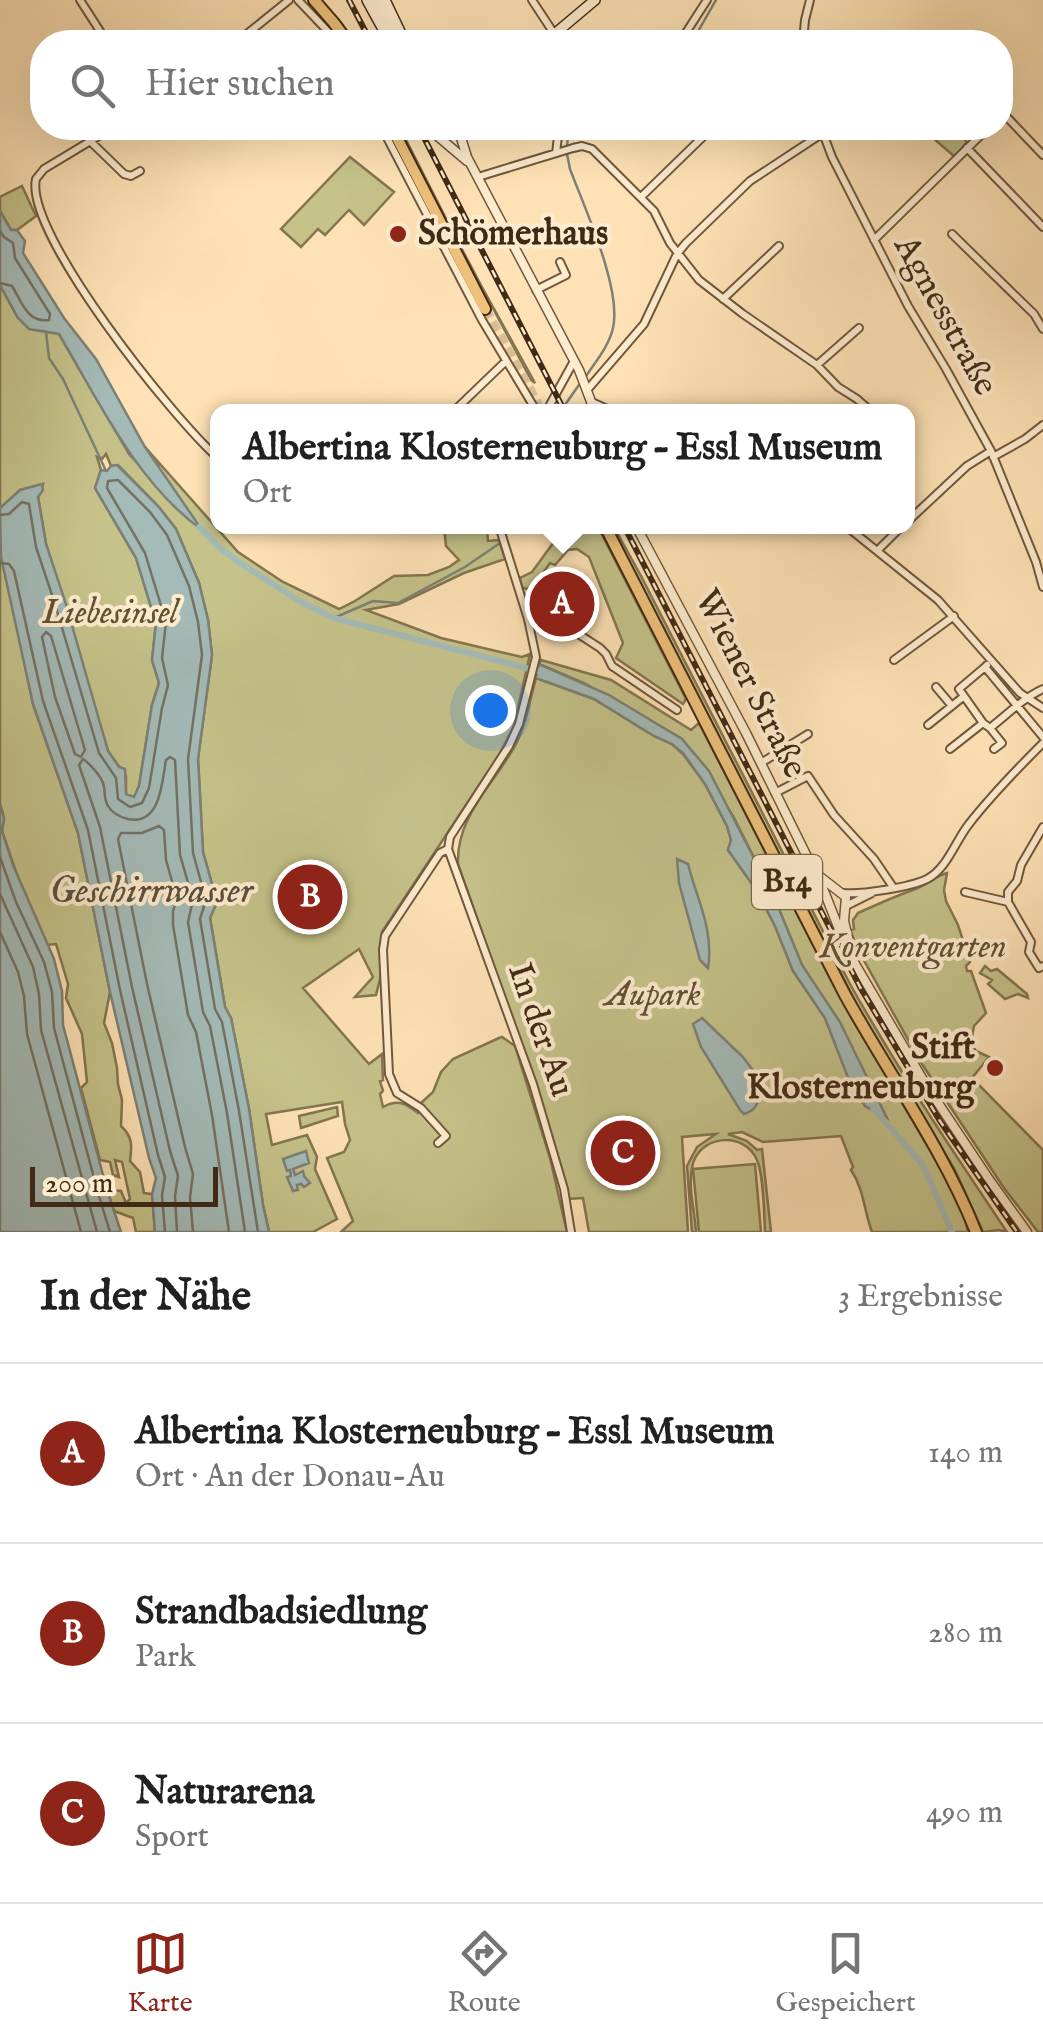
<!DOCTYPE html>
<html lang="de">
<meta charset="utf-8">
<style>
body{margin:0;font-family:"IM FELL English",serif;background:#f6f6f6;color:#202124}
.scale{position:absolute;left:30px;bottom:25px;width:188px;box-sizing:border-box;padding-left:10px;border:5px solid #412a15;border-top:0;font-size:28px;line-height:35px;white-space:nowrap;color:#412a15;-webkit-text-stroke:8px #feeccf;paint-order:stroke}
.you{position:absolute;left:490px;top:710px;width:35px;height:35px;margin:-25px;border:8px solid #fff;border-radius:50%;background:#1a73e8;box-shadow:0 0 0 15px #1a73e833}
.badge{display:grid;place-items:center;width:65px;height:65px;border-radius:50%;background:#8f2418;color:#fff;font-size:32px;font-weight:700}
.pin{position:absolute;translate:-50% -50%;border:5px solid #fff;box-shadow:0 2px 10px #0006}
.popup{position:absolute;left:210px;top:404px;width:705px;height:130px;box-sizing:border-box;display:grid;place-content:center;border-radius:20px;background:#fff;filter:drop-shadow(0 2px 8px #0005);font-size:32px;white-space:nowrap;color:#757577}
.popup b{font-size:38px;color:#202124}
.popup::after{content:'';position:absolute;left:50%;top:100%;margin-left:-20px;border:20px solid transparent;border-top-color:#fff}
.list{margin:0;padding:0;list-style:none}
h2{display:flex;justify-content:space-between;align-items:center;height:130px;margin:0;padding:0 40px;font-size:42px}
h2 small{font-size:32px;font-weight:400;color:#757577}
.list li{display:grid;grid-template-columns:65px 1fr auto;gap:30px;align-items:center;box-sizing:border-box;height:180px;padding:0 40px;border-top:2px solid #e0e0e0}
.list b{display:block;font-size:38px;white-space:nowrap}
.list p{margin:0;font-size:32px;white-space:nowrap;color:#757577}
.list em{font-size:32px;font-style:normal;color:#757577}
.icon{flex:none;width:55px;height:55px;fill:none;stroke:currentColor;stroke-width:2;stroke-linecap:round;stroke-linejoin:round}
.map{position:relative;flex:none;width:1043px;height:1232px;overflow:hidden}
.search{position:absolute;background:#fff;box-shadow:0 10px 40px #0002;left:30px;right:30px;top:30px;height:110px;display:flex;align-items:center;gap:25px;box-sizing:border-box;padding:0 35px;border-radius:40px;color:#757577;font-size:38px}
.sheet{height:670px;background:#fff}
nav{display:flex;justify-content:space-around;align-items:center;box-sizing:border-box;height:140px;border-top:2px solid #e0e0e0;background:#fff;font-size:28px;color:#757577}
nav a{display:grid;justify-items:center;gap:5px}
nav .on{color:#8f2418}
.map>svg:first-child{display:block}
</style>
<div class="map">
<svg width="1043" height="1232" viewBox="0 0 1043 1232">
<rect width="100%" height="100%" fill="#fee2b5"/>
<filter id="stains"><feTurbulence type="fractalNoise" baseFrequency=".002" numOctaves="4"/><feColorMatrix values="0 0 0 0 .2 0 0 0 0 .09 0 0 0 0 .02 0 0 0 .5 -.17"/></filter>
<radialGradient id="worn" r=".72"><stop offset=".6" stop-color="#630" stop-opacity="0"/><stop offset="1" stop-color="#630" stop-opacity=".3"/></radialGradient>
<path fill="#c5c28a" stroke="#837650" stroke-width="2.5" d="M398,128h2l67,132 68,123 -4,-3z
M931,128h32l-5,4 9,10 -12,15 -29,-25z
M350,157l44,35 -30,33 -15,-15 -24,25 -7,-6 -17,18 -20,-18z
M22,186l14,30 -19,14h-6l-11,-19v-14z
M0,285l18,33 41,16 70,120 19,21 11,-10 -14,-18 93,105 45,30 56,27 16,-8 39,-25 34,-1 21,-8 10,-7 -13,-14 -2,-19h43l1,14 11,-1 6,19 -41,14 -65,31 -33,6 75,28 81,19 8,-3 -16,72 -15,29 -117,177 -2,47 -4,16 -21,2 18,-20 -14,-28 -56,39 66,76 13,-10 1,26 -3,1 3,10 -3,3 3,13c15,-8 22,-4 35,6l4,-5 -1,-5 12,-11 8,-20 12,-13 46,-21 3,-1 13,9 35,112 17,74h-226l12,-11 -26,-63 17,-6 6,-12 -5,-16 -3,-22 -76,12 6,31 35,-10 10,22 -2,12 22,50 -24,13h-44l-6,-27 -14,-96 -18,-91 -6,-11 -15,-89 7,-16 -14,-50 -5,-94 14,-103 -4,-35 -9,-37 -23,-54 -18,-23 -40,-41 -7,1 -5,-12 -4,5 -5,-2 4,13 -6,18 41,70 20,65 -4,37 7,23 -7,22 -13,81 -5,12 -8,-4v-18l-18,-25 -62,-207 -8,-47 5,-13 -23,6 -20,20z
M559,527h39l88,172 -3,5 -67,-46 7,-15 -34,-86 -12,-8 -9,1 -13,15 -5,-2 -17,24 -7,2 -4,-2 -2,-9 12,-6 30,-41z
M610,527h4l27,49 209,408c48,86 102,166 157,248l-8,-2 -16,2 -28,-62 -88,-146z
M0,544l33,160 45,129 32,159 -6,31 8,20 5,25 1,16 4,16 -1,26c12,11 11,20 9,35l10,11 4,21 8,1 3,38h-19l-3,-14 -19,-7 -7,-21 14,1 5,12 4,-4 -8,-37 -7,-2 4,17 -6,-2 -3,-13 -10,-2 -19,-72 6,-6 -5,-48 -16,-36 2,-14 -12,-40 -9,1 -22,-47 -23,-67 2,-13 -4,-15z
M541,660l70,20 80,50 8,-7 145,282 106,179 15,35 3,13h-96c-8,-21 -8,-43 -21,-62l2,-3 -12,-31 -78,6 -21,-10 -14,2 19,7 10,9 5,-1 9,83h-6c-1,-18 -1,-56 -8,-72 -13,-30 -60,-25 -65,8 -4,20 3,44 4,64h-4l-5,-66 10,-19 19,-13 -34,3 6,95h-99l-6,-34 -16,1 -30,-110 -79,-225c-2,-47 35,-79 57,-118 11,-21 15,-46 21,-68l58,21 60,37 18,8 11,10 22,30 22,42 4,14 -3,10 29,41 18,35 18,45 32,47 10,24 -13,-45 -20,-32 -28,-68 -41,-81 -51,-77 -98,-56 -45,-19z
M947,873l-3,17 2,11 12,24 12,37 -4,4 1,5h4l15,42 -12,13 -3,16 5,9 13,6 -17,21 71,72v82h-5l-34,-44 -84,-127 -63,-113 -7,-18 4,-1 -1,-9 5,-7c20,-9 40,-18 60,-25 10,-4 18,-12 29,-15z
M985,966l6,5 6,-2 30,25 1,4 -10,-4 -13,5 -17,-15 4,-4 -12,-7z
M337,1107l1,9 -37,12 -2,-12z
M755,1164l6,68h-62l-6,-63z"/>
<path fill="#a4bbb8" stroke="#7c8177" stroke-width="2.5" d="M0,211l11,19h6l8,11 -2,12 19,30 22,35 32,41 49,88 57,83c-65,-47 -103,-128 -143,-196l-30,-5 -11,-11 -18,-33z
M117,465l41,41 18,23 23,54 9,37 4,35 -14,104 5,93 14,50 -7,16 15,89 6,11 18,91 14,96 6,27h-114l-3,-38 4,-16 -7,-20 -39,-166 -32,-159 -45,-129 -32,-147 -1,-49 20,-18 22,-6 1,6 -5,7 8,47 19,57 43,150 11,16 6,2 1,25 8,3 5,-11 13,-81 7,-22 -7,-23 4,-37 -20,-65 -41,-70 6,-18 6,1 4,-5z
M539,664l70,31 73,44 27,32 65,126 28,68 38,57 47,96 -22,-12 -15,-23 -25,-65 -32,-47 -18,-45 -18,-35 -29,-41 3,-10 -4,-14 -22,-42 -22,-31 -11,-9 -18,-8 -60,-37 -58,-21z
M0,805l4,13 -2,13 11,34 41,94 8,32 1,34 44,165 14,42h-121z
M677,859l11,5c9,36 26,65 20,104l-8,-8 -21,-77z
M702,1018l41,39 12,16 9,1 1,7c-9,14 -2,27 -21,33l-4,-4 -39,-63 -8,-23z
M306,1151l3,12 -16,6 2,6 8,-4 1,5 6,7 -6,4 -3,-3 -4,1 1,5 -5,1 -6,-14 4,-1 -1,-6 -3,1 -4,-12z"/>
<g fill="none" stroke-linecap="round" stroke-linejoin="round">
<path stroke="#727266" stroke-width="2.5" d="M0,231l4,6 9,6 2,15 35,56 -1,6c-22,3 -27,-18 -37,-34l-12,-3
M0,515l9,-1 13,-12 7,2 7,43 19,57 44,149 17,25 2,21 12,8 12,-4 7,-15 13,-80 6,-23 -6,-27 4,-36 -21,-69 -38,-65 1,-7 10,-1 32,32 17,23 22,51 9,36 4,33 -14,104 5,94 13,47 -6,19 15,90 7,13 17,89 19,121
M0,563l9,1 5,7 29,130 45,129 32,160 38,165 7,22 -3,18 3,37
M46,632l5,4 34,114 -4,7 -6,-3 -20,-57 -13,-60z
M0,857l16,45 28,60 8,30 2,36 44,165 12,39
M0,894l33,73 6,27 2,36 56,202
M0,932l18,40 6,24 3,38 54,198
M177,1232l-2,-36 3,-20 -8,-25 -38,-164 -32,-160 -21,-62 4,-6c7,5 17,16 20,24 3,8 0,15 5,23 4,7 12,11 20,13 33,7 34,-38 38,-59l4,-3 5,3 5,95 13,45 -5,22 15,90 7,14 17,87 18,119
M193,1232l-3,-35 3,-23 -8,-27 -38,-163 -29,-145 3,-6h21l17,-7 5,4 2,30 11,39 -4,12v14l15,90 8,17 16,83 17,117"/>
<path stroke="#7c8177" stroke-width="2.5" d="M692,42l24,-42
M567,146l2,-18
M567,154l3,15c14,38 52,119 43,159 -4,18 -17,33 -27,48
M46,332l3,26 14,21 43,92
M560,412l21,-30
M334,618l39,-17 25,2 67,-36 35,-24 11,-17"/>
<path stroke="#a4bbb8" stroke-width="6" d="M199,527l22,22 22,16 58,37 33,16 211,55
M873,1108l50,57 29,67"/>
<path stroke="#d8bd95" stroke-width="10" stroke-dasharray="10 5" stroke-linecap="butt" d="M485,309l57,103"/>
<g stroke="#70583d" stroke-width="10">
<path id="minor" d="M80,0l27,42
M298,0l40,42
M532,0l23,35
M237,42l52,-42
M680,42l27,-42
M803,42l2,-22 5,-20
M1000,116l3,-3 40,42
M112,128l-68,41 -8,10c-12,54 138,240 181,278
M382,128l100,192 55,92
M821,128l11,29 76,149 38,63 45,82 45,111 7,25
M90,141l34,33 7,2 9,-5
M967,148l76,79
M556,153l3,-25
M478,177l95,-29 9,-2 10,3 62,62 16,32 29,37 44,34 74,51 21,22 19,12 15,13
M641,197l71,-69
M952,234l82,80 9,15
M874,240l114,-112
M536,290l30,-15 -6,-13
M723,299l56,-53
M817,365l42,-37
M588,389l56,-65 33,-70 9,-11 64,-62 73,-48
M594,403l20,9
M453,412l53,-51
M546,412l28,-51
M993,457l32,-18 18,-14
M907,522l60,-56 24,-15
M846,526l92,74 82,93 23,15
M878,550l24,-24
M528,619l18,-6 54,35 6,6 6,12 65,44
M894,660l60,-44
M987,665l-2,2 58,70
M985,667l-26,22 24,34 7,5c18,-14 33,-30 53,-39
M936,687l16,19
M928,725l35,-28
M990,728l12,15 -8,6
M950,749l33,-26
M761,763l47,-29
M775,793l33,-17 26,39 40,44 19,28
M448,849l85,235 31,105 7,43
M965,892l43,10 23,40 -2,10 10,16 4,-2
M843,893c18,2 68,-6 84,-14 20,-10 29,-39 42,-55 21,-27 50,-57 74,-81
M1008,902v-10l9,-11 4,-16 22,-38
M846,906l26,-13
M438,1143l8,-7 -25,-28 -24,-15 -8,-19 -6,-124 2,-14 55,-83 8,-4 2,-12 59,-91 10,-22 17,-67 -8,-38 -29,-93"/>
</g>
<g stroke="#70583d" stroke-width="11">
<path id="tertiary" d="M430,128l5,6 32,27
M458,128l9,29 112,213 16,42
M636,526l110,207 78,158 24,61 78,133 62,93 39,54
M819,876l27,21 -2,24 6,25"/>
</g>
<g stroke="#412a15" stroke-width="12">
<path id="secondary" d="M367,0l23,42
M376,0l21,42
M385,0l20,42
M545,42l50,-42
M441,128l7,4 10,-4"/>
</g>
<g stroke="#412a15" stroke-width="14">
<path id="primary" d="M314,0l20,23 14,19
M392,128l93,181
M605,526l239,467c44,80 98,154 132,239"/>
</g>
<use href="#minor" stroke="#feeccf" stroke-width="6"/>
<use href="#tertiary" stroke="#feeccf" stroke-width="8"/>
<use href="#secondary" stroke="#feeccf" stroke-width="9"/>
<use href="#primary" stroke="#efc17a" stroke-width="10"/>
<g stroke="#412a15" stroke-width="6">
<path id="rail" d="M349,0l22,42
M419,128l146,284
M624,526l236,461 80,134 77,111"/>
</g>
<use href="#rail" stroke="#feeccf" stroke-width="2.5" stroke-dasharray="8" stroke-linecap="butt"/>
</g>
<g fill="#8f2418" stroke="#feeccf" stroke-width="4">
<circle cx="398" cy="234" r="10"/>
<circle cx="995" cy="1068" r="10"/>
</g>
<g text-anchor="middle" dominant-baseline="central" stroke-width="8" stroke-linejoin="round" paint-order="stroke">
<rect fill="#feeccf" stroke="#7a644d" stroke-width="2.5" x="752" y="855" width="70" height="54" rx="8"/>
<g font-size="32" font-weight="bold" fill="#412a15">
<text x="787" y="882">B14</text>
</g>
<g font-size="35" font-weight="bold" fill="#412a15" stroke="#feeccf" text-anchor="start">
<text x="418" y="234">Schömerhaus</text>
<text x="975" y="1048" text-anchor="end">Stift<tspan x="975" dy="40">Klosterneuburg</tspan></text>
</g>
<g font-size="35" fill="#412a15" stroke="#feeccf">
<text transform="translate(945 316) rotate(61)">Agnesstraße</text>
<text transform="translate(750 684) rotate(63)">Wiener Straße</text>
<text transform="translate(540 1030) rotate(71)">In der Au</text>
</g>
<g font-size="35" font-style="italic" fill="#625032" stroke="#feeccf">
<text x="110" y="613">Liebesinsel</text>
<text x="913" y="947">Konventgarten</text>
<text x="653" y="995">Aupark</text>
</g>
<g font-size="38" font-style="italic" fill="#5a4e3e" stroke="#feeccf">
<text x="151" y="892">Geschirrwasser</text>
</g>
</g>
<rect width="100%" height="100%" filter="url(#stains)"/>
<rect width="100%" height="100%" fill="url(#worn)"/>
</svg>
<div class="scale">200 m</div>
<div class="you"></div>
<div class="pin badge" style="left:562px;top:604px">A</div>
<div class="popup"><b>Albertina Klosterneuburg – Essl Museum</b>Ort</div>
<div class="pin badge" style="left:310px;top:897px">B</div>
<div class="pin badge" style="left:623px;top:1153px">C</div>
<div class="search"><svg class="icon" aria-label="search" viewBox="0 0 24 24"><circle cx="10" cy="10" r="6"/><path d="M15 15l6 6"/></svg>Hier suchen</div>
</div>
<section class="sheet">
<h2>In der Nähe<small>3 Ergebnisse</small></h2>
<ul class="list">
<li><span class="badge">A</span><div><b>Albertina Klosterneuburg – Essl Museum</b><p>Ort · An der Donau-Au</p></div><em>140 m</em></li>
<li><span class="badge">B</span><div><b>Strandbadsiedlung</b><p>Park</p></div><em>280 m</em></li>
<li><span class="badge">C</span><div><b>Naturarena</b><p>Sport</p></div><em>490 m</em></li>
</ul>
</section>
<nav>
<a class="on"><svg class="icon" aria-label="map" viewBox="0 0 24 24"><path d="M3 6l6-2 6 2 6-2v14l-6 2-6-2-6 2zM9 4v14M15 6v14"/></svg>Karte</a>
<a><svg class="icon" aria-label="directions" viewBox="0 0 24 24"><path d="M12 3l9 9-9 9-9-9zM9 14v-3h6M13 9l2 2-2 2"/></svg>Route</a>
<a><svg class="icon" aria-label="saved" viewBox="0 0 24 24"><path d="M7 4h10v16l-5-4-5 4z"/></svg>Gespeichert</a>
</nav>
